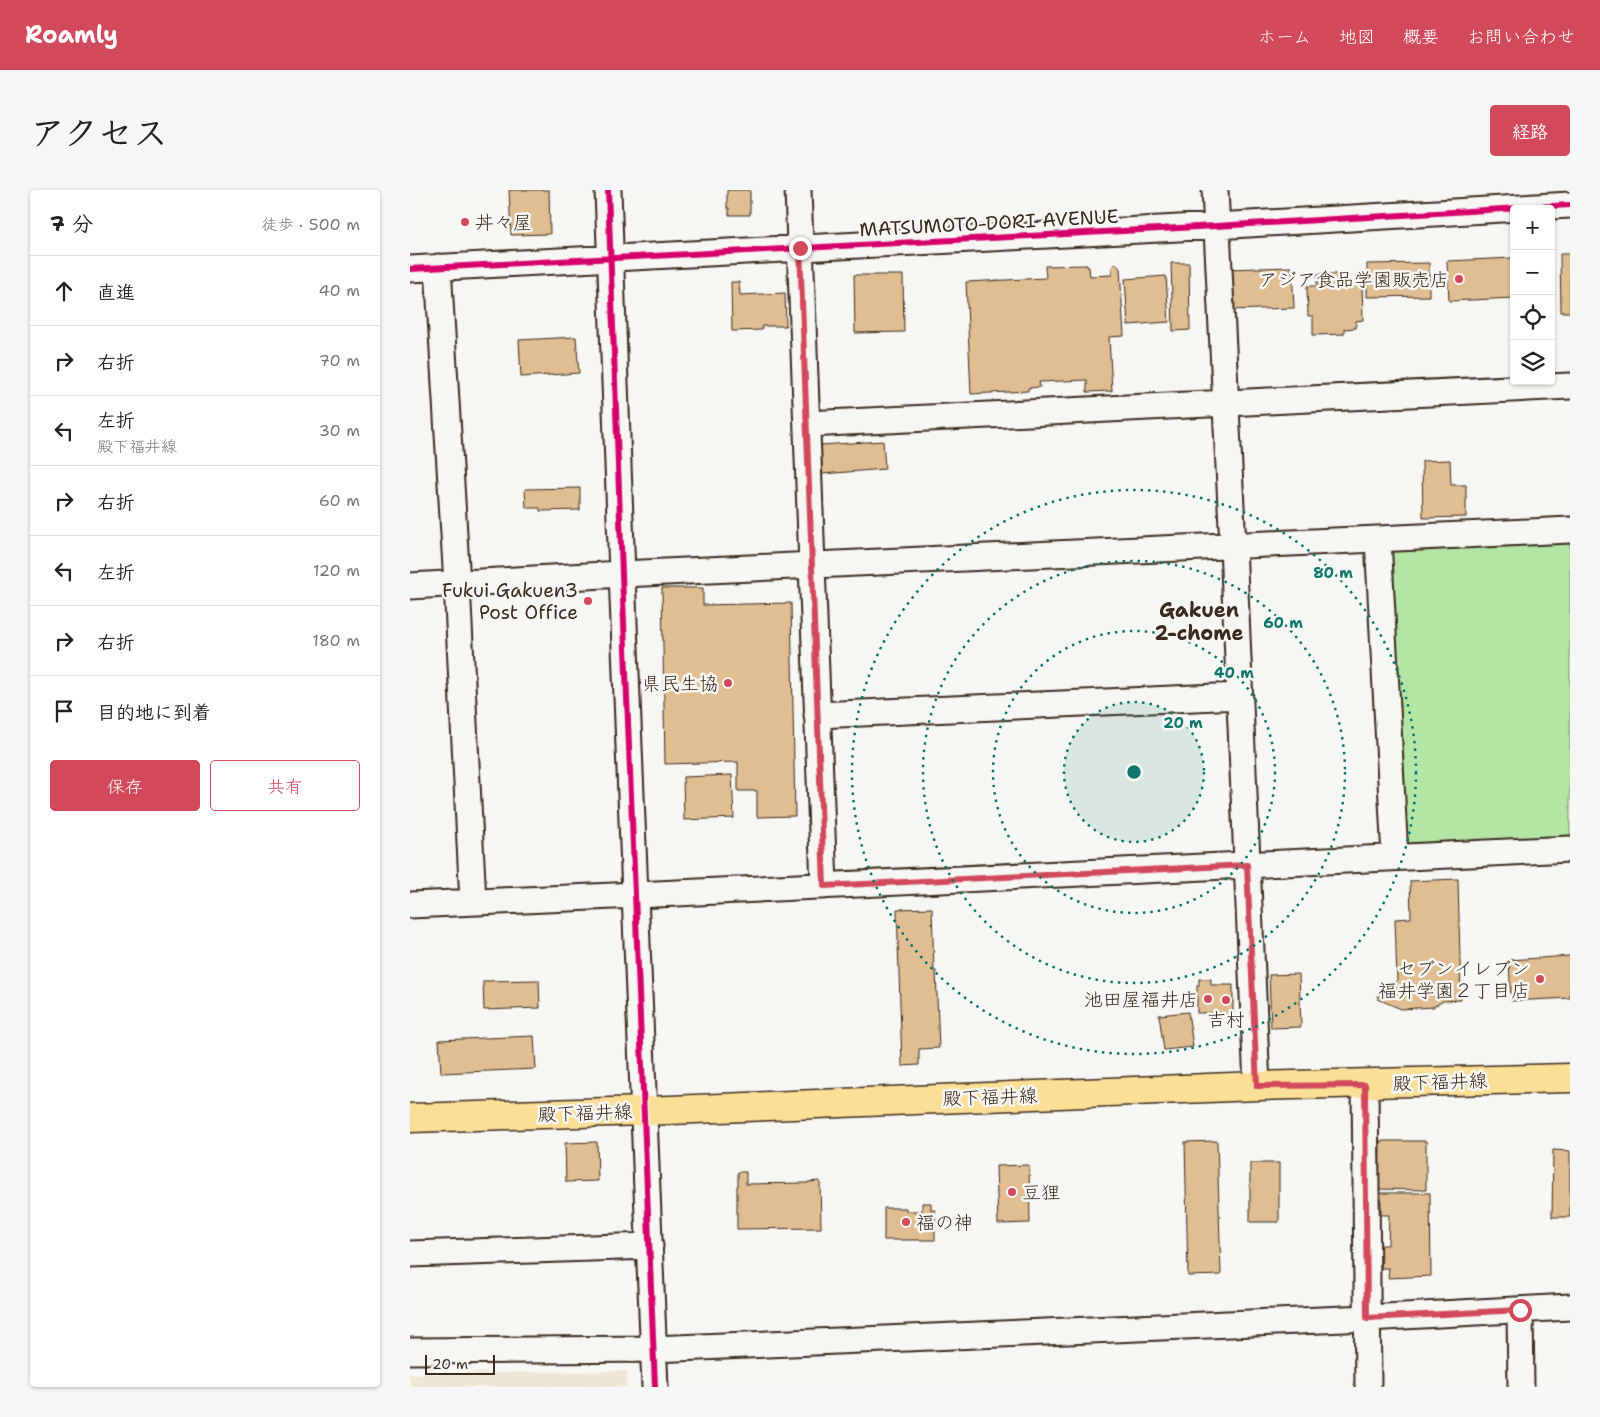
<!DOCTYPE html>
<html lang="ja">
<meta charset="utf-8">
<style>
body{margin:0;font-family:"Shantell Sans","Klee One",sans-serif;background:#f6f6f6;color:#222}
.controls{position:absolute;right:15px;top:15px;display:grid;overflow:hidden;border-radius:5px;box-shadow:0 1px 4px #0004}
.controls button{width:45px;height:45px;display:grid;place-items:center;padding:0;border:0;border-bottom:1px solid #e0e0e0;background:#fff;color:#222;font:25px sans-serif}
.scale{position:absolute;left:15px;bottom:12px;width:70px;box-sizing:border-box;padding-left:5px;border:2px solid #3b2a1e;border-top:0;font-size:14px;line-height:18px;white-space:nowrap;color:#3b2a1e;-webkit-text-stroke:4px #f6f6f2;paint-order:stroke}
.stop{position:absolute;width:15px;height:15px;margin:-11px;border:4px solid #d1495b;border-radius:50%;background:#fff}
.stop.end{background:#d1495b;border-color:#fff;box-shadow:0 1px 5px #0008}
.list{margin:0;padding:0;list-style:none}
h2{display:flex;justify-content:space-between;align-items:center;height:65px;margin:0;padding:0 20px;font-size:21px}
h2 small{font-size:16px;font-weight:400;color:#767676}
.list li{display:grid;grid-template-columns:32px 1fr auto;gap:15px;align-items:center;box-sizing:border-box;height:70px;padding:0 20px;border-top:1px solid #e0e0e0}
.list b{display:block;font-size:19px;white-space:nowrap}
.list p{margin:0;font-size:16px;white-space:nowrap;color:#767676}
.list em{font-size:16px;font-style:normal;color:#767676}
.actions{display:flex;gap:10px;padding:15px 20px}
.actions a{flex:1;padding:11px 0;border:1px solid #d1495b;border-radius:5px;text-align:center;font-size:18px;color:#d1495b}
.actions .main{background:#d1495b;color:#fff}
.icon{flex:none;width:28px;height:28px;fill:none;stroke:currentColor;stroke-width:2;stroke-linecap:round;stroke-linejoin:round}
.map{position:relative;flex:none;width:1160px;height:1197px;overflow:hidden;border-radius:5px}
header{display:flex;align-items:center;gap:30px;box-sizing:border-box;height:70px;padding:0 25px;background:#d1495b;color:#fff}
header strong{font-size:24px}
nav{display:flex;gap:28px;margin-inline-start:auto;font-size:18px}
.intro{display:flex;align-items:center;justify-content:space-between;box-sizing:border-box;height:120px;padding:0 30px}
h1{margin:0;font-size:35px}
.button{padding:12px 22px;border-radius:5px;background:#d1495b;color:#fff;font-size:18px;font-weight:700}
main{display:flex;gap:30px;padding:0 30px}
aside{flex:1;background:#fff;border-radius:5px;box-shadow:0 1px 4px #0004}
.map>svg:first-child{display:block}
</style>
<header>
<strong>Roamly</strong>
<nav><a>ホーム</a><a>地図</a><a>概要</a><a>お問い合わせ</a></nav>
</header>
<div class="intro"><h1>アクセス</h1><a class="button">経路</a></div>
<main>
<aside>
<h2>7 分<small>徒歩 · 500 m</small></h2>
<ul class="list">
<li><svg class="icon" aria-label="ahead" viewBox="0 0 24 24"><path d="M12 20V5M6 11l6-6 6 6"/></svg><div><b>直進</b></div><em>40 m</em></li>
<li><svg class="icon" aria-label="right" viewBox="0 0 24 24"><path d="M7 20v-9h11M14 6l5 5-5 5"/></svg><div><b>右折</b></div><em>70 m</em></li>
<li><svg class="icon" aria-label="left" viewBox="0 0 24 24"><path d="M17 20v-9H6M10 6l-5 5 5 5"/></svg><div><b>左折</b><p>殿下福井線</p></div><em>30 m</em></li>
<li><svg class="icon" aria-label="right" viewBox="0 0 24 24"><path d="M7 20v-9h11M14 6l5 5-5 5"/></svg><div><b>右折</b></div><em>60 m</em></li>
<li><svg class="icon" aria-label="left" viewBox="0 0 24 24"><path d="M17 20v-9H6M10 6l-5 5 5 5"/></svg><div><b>左折</b></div><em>120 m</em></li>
<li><svg class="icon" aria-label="right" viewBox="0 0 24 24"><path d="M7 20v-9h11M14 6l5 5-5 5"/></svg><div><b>右折</b></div><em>180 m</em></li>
<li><svg class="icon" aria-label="arrive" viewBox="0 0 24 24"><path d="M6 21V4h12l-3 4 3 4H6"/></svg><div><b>目的地に到着</b></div></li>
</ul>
<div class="actions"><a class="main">保存</a><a>共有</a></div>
</aside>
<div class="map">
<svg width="1160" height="1197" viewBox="0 0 1160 1197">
<rect width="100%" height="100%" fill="#f6f6f2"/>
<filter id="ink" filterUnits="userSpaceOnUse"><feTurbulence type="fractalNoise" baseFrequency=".02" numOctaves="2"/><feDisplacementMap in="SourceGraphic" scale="10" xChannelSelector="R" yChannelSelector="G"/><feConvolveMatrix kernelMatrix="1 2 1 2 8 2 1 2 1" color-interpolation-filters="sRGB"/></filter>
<g filter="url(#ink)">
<path fill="#efe5d5" d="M217,1181v16h-217v-13z"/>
<path fill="#b3e5a5" stroke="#778862" d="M1160,340v319l-175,8 -17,-318z"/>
<path fill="#e0be92" stroke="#3b2a1e" d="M99,0h40l1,44 -39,1z
M317,0h23v25h-21v-7h-2z
M1150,64h10v58h-9z
M1104,68v40l-65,3 -2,-40z
M761,73h18l1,67 -17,1z
M1019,73v33l-62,1v-33z
M704,74h3l3,5 4,67 -15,1 3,54 -25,1v-12l-48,2 1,5 -12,1v3l-57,3 -5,-112 80,-4 -1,-12 42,-1v2h2l1,9 22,-1v-7z
M882,77l2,41 -66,2 -1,-41z
M907,84h29v9h16l1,37 -7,1v7l-12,1v5l-31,1v-19h-5l-1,-30h10z
M444,85h49l1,57 -49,1z
M756,86l3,46 -41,3 -3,-46z
M321,92h8l1,13 45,-2 1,33h-24v4l-30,1z
M166,147l3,36 -58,4 -2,-37z
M473,251l2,28 -63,5 -2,-29z
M1040,270l1,25h15v32l-43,1 -1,-57z
M170,298v22l-40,1v-3h-14l-1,-19z
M252,398h41v17l88,-2 4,213 -38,1v-26h-19v-29l-73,2z
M322,585l2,43 -50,2 -1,-43z
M1048,689l3,121 -18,1 -10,6 -32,2 -23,-10v-7l5,-5 14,-6 -2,-62 16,-1 -1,-37z
M522,718l2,63h2l3,77 -20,1v16l-17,1 -5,-157z
M1160,766v42l-59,3 -2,-41z
M889,784l2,53 -30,1 -2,-53z
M789,789h12v6h22v32h-9v-4h-27v-28h2z
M129,790l1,28 -56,2 -1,-29z
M778,822l5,35 -29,3 -5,-35z
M124,846l2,33 -95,4 -2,-33z
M807,951l4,134 -33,1 -3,-134z
M970,951h46v49l-47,-1z
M187,952l1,39 -32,1 -1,-39z
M1143,960l17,1v66h-18z
M840,973h29v59h-29z
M619,975l1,58 -32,1 -2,-58z
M328,982h8v12l62,-1v-1l12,-1 1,47 -84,1v-43h1z
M971,1003h49l1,83 -43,2 1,-10h-8l1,-12h-2v-11h8l1,-30h-8z
M512,1013h9v7h4v30h-51v-32h22v3h16z"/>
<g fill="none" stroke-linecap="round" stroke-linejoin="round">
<g stroke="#3b2a1e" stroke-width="29">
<path id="minor" d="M198,0l14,384 33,813
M388,0l26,696
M805,0l18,356 24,540
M28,77l19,317 16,318
M0,79l806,-43 354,-21
M397,234l763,-38
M968,349l17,318
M0,396l212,-12 948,-44
M407,525l422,-19
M0,715l226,-10 934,-46
M955,895l3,302
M0,1064l240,-8
M1110,1120l1,77
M0,1161l244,-2 713,-31 203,-11"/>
</g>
<g stroke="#3b2a1e" stroke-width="31">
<path id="major" d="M0,928l235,-7 612,-25 313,-8"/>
</g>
<use href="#minor" stroke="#f6f6f2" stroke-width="25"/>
<use href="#major" stroke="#fbdf96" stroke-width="28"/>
<g stroke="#f6f6f2" stroke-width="9">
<path id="cycleway" d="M198,0l14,384 33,813
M0,79l806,-43 354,-21"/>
</g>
<use href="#cycleway" stroke="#d6006c" stroke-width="6"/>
</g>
</g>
<g fill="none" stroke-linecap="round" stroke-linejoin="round" filter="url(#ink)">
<path stroke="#d1495b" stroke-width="6" d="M390,58l24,638 423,-21 10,221 108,-1 2,233 153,-8"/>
</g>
<circle cx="724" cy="582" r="70" fill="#0f766e" fill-opacity=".12"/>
<g fill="none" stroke="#0f766e" stroke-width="2.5" stroke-dasharray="2.5 5">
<circle cx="724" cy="582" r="70"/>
<circle cx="724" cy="582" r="141"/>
<circle cx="724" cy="582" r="211"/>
<circle cx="724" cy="582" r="282"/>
</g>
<g fill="#d1495b" stroke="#f6f6f2" stroke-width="2">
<circle cx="55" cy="32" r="5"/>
<circle cx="1049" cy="89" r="5"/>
<circle cx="178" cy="411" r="5"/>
<circle cx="318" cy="493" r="5"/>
<circle cx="1130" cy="789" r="5"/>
<circle cx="798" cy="809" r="5"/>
<circle cx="816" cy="810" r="5"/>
<circle cx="602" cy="1002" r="5"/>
<circle cx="496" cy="1032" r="5"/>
</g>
<g text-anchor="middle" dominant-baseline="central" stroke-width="5" stroke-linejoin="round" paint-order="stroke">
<g font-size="19" fill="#3b2a1e" stroke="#f6f6f2" text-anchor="end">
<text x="65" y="32" text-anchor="start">丼々屋</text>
<text x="1039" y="89">アジア食品学園販売店</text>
<text x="168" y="400">Fukui Gakuen3<tspan x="168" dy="22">Post Office</tspan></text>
<text x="308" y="493">県民生協</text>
<text x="1120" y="778">セブンイレブン<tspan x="1120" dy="22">福井学園２丁目店</tspan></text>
<text x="788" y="809">池田屋福井店</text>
<text x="816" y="829" text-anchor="middle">吉村</text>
<text x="612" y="1002" text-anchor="start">豆狸</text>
<text x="506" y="1032" text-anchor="start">福の神</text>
</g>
<g font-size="19" fill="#3b2a1e" stroke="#f6f6f2">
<text transform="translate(579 33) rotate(-3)">MATSUMOTO-DORI AVENUE</text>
<text transform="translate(1030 892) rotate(-2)">殿下福井線</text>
<text transform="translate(580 907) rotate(-2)">殿下福井線</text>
<text transform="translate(175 923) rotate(-2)">殿下福井線</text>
</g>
<g font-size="20" font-weight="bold" fill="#3b2a1e" stroke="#f6f6f2">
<text x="789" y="420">Gakuen<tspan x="789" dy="23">2-chome</tspan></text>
</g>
</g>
<circle cx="724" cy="582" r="8" fill="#0f766e" stroke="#f6f6f2" stroke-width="2.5"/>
<g font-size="15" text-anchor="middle" font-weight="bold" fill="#0f766e" stroke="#f6f6f2" stroke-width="5" stroke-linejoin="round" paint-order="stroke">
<text x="923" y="388">80 m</text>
<text x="873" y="438">60 m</text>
<text x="824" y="488">40 m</text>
<text x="773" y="538">20 m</text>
</g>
</svg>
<div class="controls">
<button>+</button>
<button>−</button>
<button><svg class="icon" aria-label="locate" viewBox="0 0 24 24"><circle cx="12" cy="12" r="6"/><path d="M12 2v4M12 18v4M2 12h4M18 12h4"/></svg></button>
<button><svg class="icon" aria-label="layers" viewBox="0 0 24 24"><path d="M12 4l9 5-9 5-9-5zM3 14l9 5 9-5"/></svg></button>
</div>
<div class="scale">20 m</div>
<div class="stop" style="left:1110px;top:1120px"></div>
<div class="stop end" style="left:390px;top:58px"></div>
</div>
</main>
